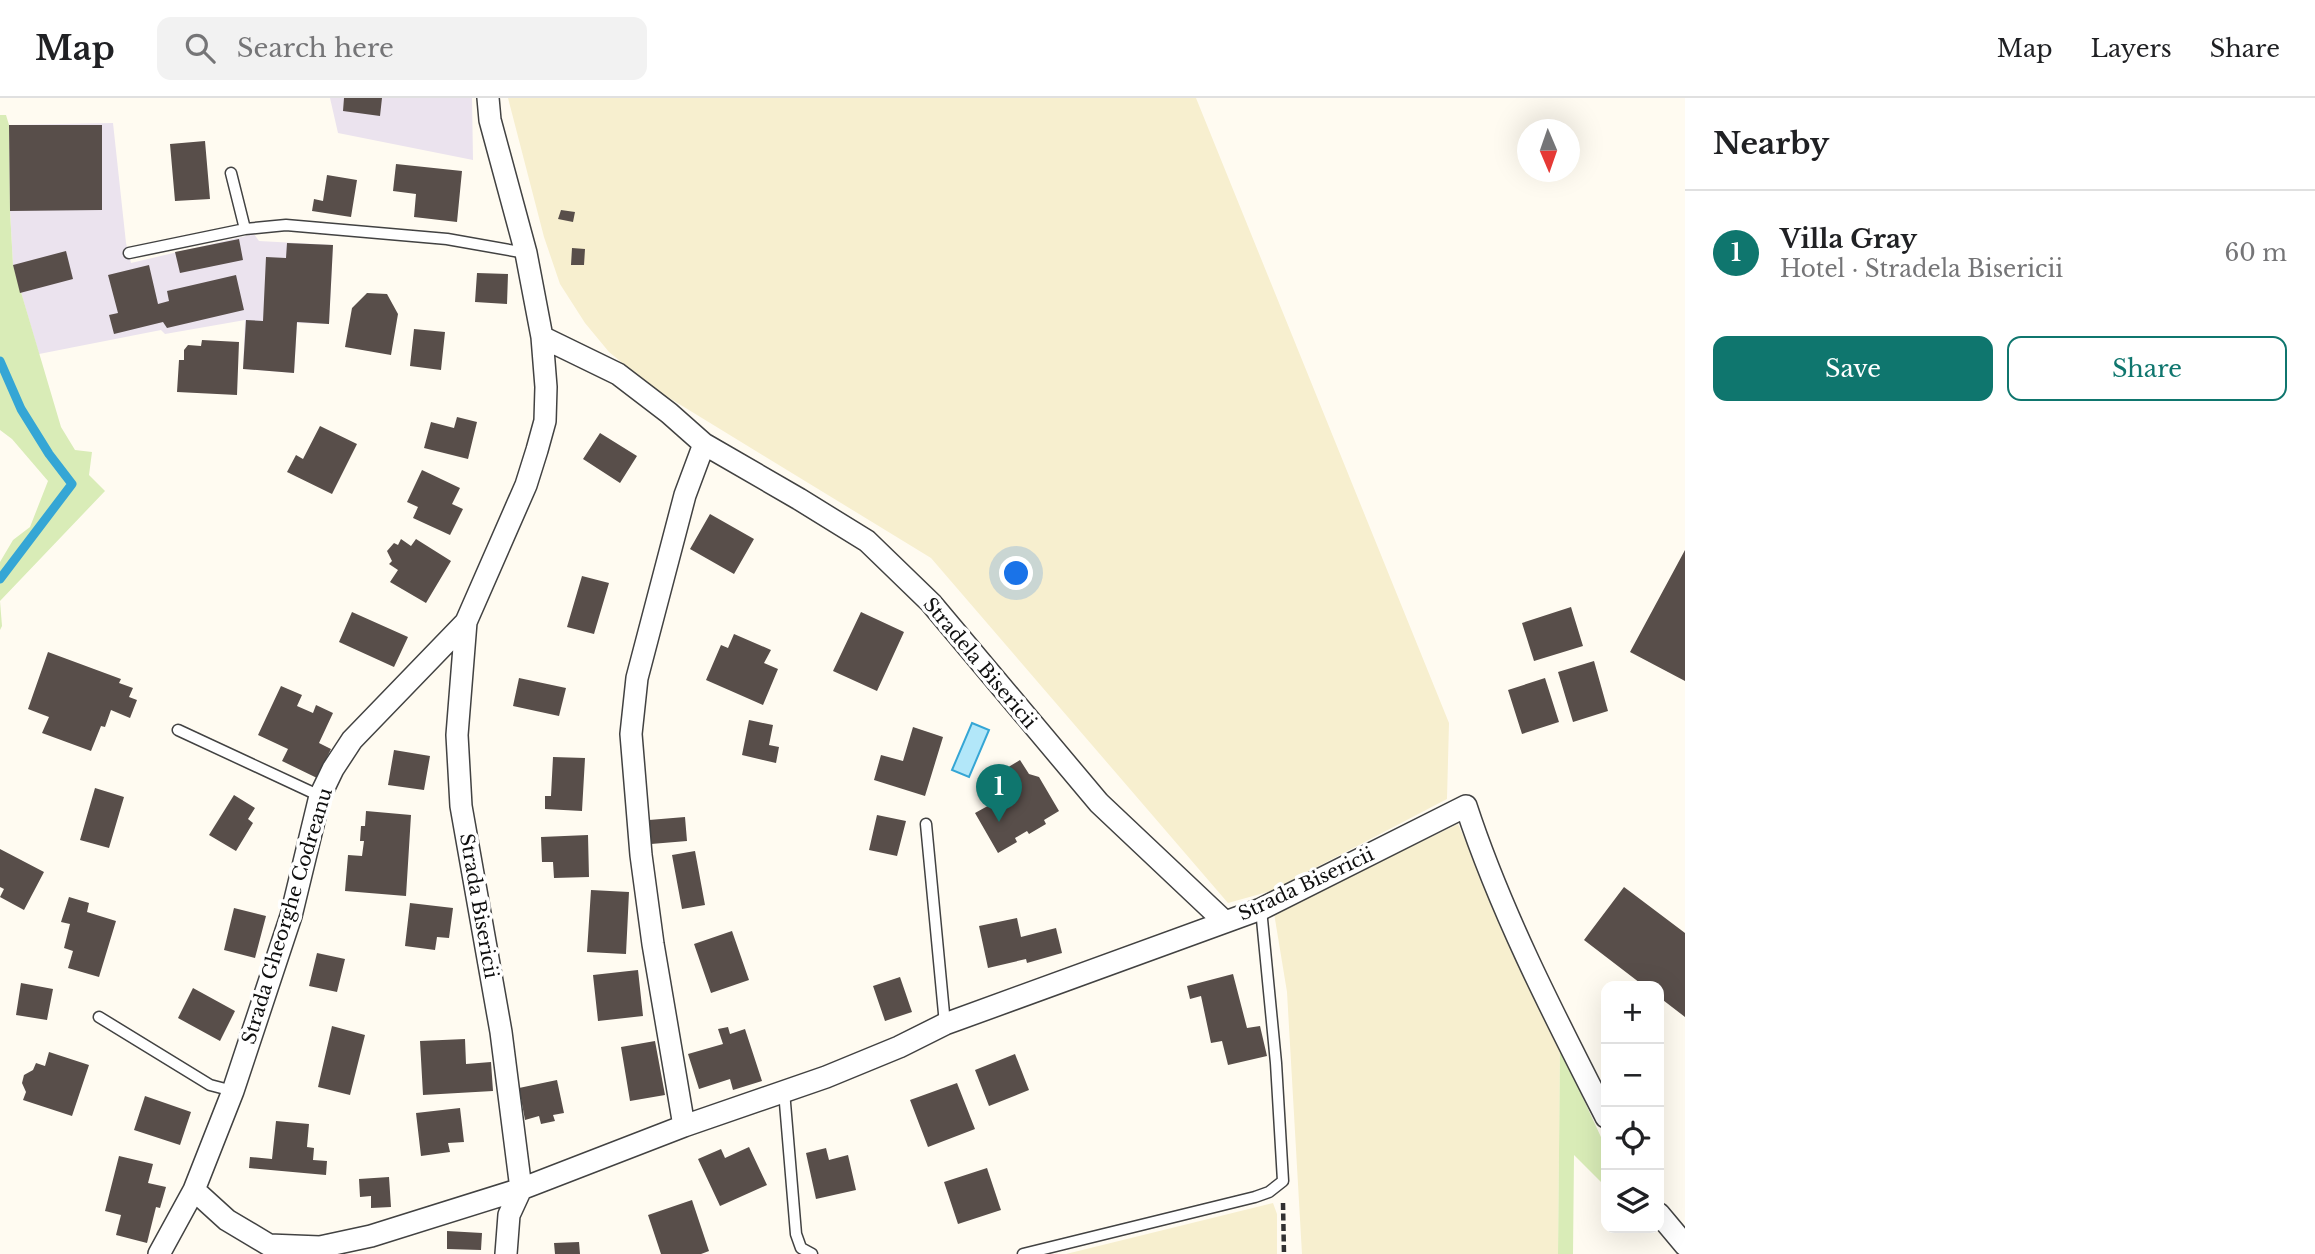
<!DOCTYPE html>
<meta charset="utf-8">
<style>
body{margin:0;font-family:"Libre Baskerville",serif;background:#f2f2f2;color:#202124}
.controls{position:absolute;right:21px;bottom:21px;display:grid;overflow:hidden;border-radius:14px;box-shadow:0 7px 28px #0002}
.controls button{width:63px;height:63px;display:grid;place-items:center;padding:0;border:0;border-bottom:2px solid #e0e0e0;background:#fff;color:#202124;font:35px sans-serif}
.compass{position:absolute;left:1517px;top:21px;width:63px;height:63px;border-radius:50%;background:#fff;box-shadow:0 7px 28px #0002;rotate:178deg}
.you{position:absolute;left:1017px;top:476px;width:24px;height:24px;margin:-18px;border:5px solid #fff;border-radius:50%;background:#1a73e8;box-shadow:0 0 0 10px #1a73e833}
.badge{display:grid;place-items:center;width:46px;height:46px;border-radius:50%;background:#0f766e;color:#fff;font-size:23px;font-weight:700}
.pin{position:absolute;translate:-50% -58px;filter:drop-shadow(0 2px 4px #0008)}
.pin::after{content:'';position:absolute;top:37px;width:24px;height:21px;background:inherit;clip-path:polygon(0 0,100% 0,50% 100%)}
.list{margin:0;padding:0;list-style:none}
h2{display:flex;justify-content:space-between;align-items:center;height:91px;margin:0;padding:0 28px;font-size:30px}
h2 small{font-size:23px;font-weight:400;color:#757577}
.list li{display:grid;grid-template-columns:46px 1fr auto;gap:21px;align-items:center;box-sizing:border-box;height:126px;padding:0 28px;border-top:2px solid #e0e0e0}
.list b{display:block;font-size:26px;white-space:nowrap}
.list p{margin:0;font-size:23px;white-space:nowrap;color:#757577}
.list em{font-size:23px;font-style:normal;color:#757577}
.actions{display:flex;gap:14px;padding:21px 28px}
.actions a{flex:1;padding:16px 0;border:2px solid #0f766e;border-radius:14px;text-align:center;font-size:24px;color:#0f766e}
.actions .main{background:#0f766e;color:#fff}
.icon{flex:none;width:38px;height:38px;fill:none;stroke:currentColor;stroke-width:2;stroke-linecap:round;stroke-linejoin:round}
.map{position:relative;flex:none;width:1685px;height:1156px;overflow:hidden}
header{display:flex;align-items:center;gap:42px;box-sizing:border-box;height:98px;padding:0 35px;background:#fff;border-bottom:2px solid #e0e0e0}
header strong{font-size:33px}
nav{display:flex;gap:38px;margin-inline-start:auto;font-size:24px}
.search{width:490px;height:63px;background:#f2f2f2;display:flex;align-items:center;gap:18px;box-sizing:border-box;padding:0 24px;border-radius:14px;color:#757577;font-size:26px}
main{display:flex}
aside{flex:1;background:#fff}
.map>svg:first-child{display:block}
</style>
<header>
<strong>Map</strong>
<div class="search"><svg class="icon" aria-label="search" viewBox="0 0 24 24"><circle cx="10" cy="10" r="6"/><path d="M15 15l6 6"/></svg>Search here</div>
<nav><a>Map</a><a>Layers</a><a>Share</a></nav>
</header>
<main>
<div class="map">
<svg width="1685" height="1156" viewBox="0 0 1685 1156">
<rect width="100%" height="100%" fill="#fffbf1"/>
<path fill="#ebe3ee" d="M330,0h142l1,62 -135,-27z
M113,25l13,120 5,20 123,-29 5,7 74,4 -4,79 -32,-1 -3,50 -51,-4 2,-49 -80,14 -4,-4 -122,24 -26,-89 -3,-54 -1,-86z"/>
<path fill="#f7efcf" d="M508,0h688l253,625 -2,76 -176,92 -43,12 -297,-345 -278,-170 -44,-36 -24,-29 -25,-39 -16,-47z
M1458,726l102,224 -2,206h-256l-15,-262 -13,-79z
M1273,1105l4,11v40h-211z"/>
<path fill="#d9ecb7" d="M0,17h6l3,10 1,86 3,54 48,162 14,23 17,2 -3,23 16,16 -105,110 2,25 -2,4v-68l13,-22 17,-13 18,-46 -36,-42 -12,-9z
M1560,950l46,100v39l-32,-32 -1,99h-15z"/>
<path fill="#b2e7f9" stroke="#35a6d5" stroke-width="2" d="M972,625l17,7 -20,47 -17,-7z"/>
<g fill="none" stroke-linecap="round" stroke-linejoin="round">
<path stroke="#35a6d5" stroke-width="9" d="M0,263l21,48 28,45 23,30 -72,95"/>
</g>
<path fill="#584e4a" d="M344,0h38l-2,18 -37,-5z
M9,27h93v85l-92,1z
M205,43l5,58 -35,2 -5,-57z
M396,66l66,7 -5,51 -43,-5 2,-23 -23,-3z
M327,77l30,5 -6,37 -39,-6 2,-12 9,2z
M561,112l14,2 -2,10 -15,-3z
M239,141l4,21 -63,13 -5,-21z
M287,145l46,2 -4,79 -32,-2 -3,51 -51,-4 3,-49 17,1 3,-64 20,1z
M572,150l13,1 -1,16h-13z
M66,153l7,28 -53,14 -7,-28z
M149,167l9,39 11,-3 -2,-10 69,-16 8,35 -77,18 -4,-6 -49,12 -5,-19 9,-2 -10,-38z
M477,175l31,1 -1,30 -32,-2z
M367,195l20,1 11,20 -7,41 -46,-8 7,-39z
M414,231l31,3 -4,38 -31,-4z
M202,242l37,2 -2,53 -60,-3 2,-32h5v-10l4,-5 13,1z
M457,319l20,5 -9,37 -44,-11 7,-26 23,6z
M320,328l37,18 -25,50 -45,-22 9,-17 7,4z
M600,335l37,23 -17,27 -37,-24z
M422,372l38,18 -8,16 11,5 -13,26 -37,-17 5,-11 -11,-5z
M710,416l44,25 -20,35 -44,-25z
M401,441l10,7 5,-7 35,22 -25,42 -36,-21 8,-12 -9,-6 3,-3 -5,-10 7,-8 4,2z
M1685,452v131l-55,-29z
M582,478l27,7 -15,51 -27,-7z
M1571,509l12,39 -49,15 -12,-38z
M352,514l56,25 -14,30 -55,-25z
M861,514l43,20 -27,59 -44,-20z
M734,536l37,16 -7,13 14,6 -15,36 -57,-25 15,-35 7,3z
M48,554l73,27 -2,4 14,5 -4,9 8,3 -7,18 -19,-8 -6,17 -4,-1 -10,25 -49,-18 7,-16 -21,-8z
M1594,563l14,50 -35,11 -15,-50z
M519,580l47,10 -7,28 -46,-10z
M1545,580l14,44 -37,12 -14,-44z
M281,588l21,9 -5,11 16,7 3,-8 17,8 -14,30 12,6 -14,29 -35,-17 6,-12 -30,-14z
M749,622l24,5 -4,20 10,2 -3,16 -34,-8z
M913,629l30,10 -18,59 -51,-16 7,-25 22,6z
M394,652l36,6 -6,34 -36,-5z
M553,659l32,1 -3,53 -37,-2v-13h6z
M1020,662l9,14 10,3 20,34 -15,9 2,4 -17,10 -2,-3 -12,7 2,4 -19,11 -23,-40 20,-11 -4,-8 8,-5 -7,-12z
M95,690l29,9 -15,51 -29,-8z
M234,697l21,13 -7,11 5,4 -17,28 -27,-16z
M366,713l45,4 -5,81 -61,-5 3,-36 14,1 2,-15h-4l1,-15h4z
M877,717l29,6 -9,35 -28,-6z
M685,719l2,24 -36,3 -2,-24z
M588,737l1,42 -35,1 -1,-16h-11l-1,-25z
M0,751l44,23 -20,38 -24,-13 4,-8 -4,-2z
M695,753l10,54 -23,4 -10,-54z
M1624,789l61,46v84l-26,-20v-11h-15l-60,-46z
M591,792l38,2 -3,62 -39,-2z
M69,799l20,6 -2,9 29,9 -17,56 -31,-9 5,-17 -9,-3 6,-24 -9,-2z
M410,805l43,5 -4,30 -12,-1 -2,13 -30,-4z
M234,810l32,8 -11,42 -31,-8z
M1017,820l4,19 35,-9 6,25 -35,10 -1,-4 -38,9 -9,-42z
M732,833l17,49 -38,13 -17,-49z
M317,855l28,6 -8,33 -28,-6z
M638,872l5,46 -45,5 -5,-46z
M1233,876l14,54 13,-2 7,30 -39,9 -6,-24 -11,2 -10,-47 -11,3 -3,-13z
M900,879l12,35 -27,9 -12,-35z
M21,885l32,6 -6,31 -31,-5z
M193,890l42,23 -15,30 -42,-23z
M332,928l33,9 -15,60 -32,-8z
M728,929l2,7 15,-5 17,52 -29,9 -3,-11 -31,10 -11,-35 35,-10 -5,-15z
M465,941l1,25 25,-2 2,29 -70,4 -3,-54z
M655,943l10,54 -35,6 -9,-54z
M49,954l40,13 -17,51 -49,-16 3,-8 -4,-9 2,-8 9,-5 3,-7 9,3z
M1015,956l14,36 -40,16 -14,-36z
M557,982l7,33 -11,2 2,6 -14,3 -2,-8 -14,4 -6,-32z
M957,985l18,46 -47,18 -18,-47z
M145,998l46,16 -11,33 -46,-15z
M460,1010l4,34 -16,1 2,9 -29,4 -5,-43z
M276,1023l33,3 -2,23 7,1 -1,12 14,1 -1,14 -77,-7 1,-11 22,2z
M749,1049l18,38 -47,21 -22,-47 23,-10 4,9z
M826,1050l3,12 19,-5 8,35 -40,9 -10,-46z
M119,1058l34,8 -5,19 18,4 -6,21 -4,-1 -9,36 -31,-8 5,-20 -16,-4z
M987,1070l14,42 -43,14 -14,-42z
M389,1079l2,30 -20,1v-12l-11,1 -1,-18z
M692,1102l17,51 -8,3h-40l-13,-39z
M447,1133l35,2 -1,17 -34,-1z
M579,1144l1,12h-25l-1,-11z"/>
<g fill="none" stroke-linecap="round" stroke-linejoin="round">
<g stroke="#424242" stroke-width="13">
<path id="lane" d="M231,75l14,56
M129,155l116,-24 41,-4 161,14 79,14
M178,632l142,66
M926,726l19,200
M99,919l111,68 23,6
M784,993l12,143 5,14 11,6
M1023,1156l232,-57 14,-5 14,-11 -7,-118 -15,-154"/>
</g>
<g stroke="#424242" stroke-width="24">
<path id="street" d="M542,239l76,37 51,39 35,31 95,55 68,42 64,62 168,200 125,118
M466,524l-9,113 4,71 40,226 20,157 -12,26 -3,39
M684,1028l-31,-182 -12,-89 -10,-121 6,-56 48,-183 19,-51
M194,1092l33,30 42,25 51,2 51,-11 150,-47 163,-63 142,-49 73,-30 46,-23 316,-115 205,-103c35,107 89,211 140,311
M1659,1116l26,31
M159,1156l35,-64 39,-99 58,-175 29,-120 13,-27 19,-29 114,-118 60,-137 11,-35 8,-29 1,-34 -4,-50 -16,-84 -36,-133 -2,-22"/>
</g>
<path stroke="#313131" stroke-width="4.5" stroke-dasharray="7 3.5" stroke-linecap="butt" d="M1283,1105l1,51"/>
<use href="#lane" stroke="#fff" stroke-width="10"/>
<use href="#street" stroke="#fff" stroke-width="21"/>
</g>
<g text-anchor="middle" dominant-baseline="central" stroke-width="7" stroke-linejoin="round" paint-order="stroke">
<g font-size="19" fill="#0f0f0f" stroke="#fff">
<text transform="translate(980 565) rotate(50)">Stradela Bisericii</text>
<text transform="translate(1306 786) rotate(-25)">Strada Bisericii</text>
<text transform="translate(479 808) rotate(80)">Strada Bisericii</text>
<text transform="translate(287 818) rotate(-73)">Strada Gheorghe Codreanu</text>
</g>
</g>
</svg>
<div class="controls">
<button>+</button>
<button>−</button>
<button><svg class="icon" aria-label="locate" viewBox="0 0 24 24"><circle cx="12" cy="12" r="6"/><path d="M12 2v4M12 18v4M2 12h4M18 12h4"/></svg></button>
<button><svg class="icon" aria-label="layers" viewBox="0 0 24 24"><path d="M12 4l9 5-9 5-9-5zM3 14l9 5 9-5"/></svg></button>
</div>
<svg class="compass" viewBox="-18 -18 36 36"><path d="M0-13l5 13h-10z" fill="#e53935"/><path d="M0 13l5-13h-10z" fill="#757577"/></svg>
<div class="you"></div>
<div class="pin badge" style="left:999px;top:724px">1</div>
</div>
<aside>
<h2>Nearby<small></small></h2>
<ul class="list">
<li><span class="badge">1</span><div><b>Villa Gray</b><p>Hotel · Stradela Bisericii</p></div><em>60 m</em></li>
</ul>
<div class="actions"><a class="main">Save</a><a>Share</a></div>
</aside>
</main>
